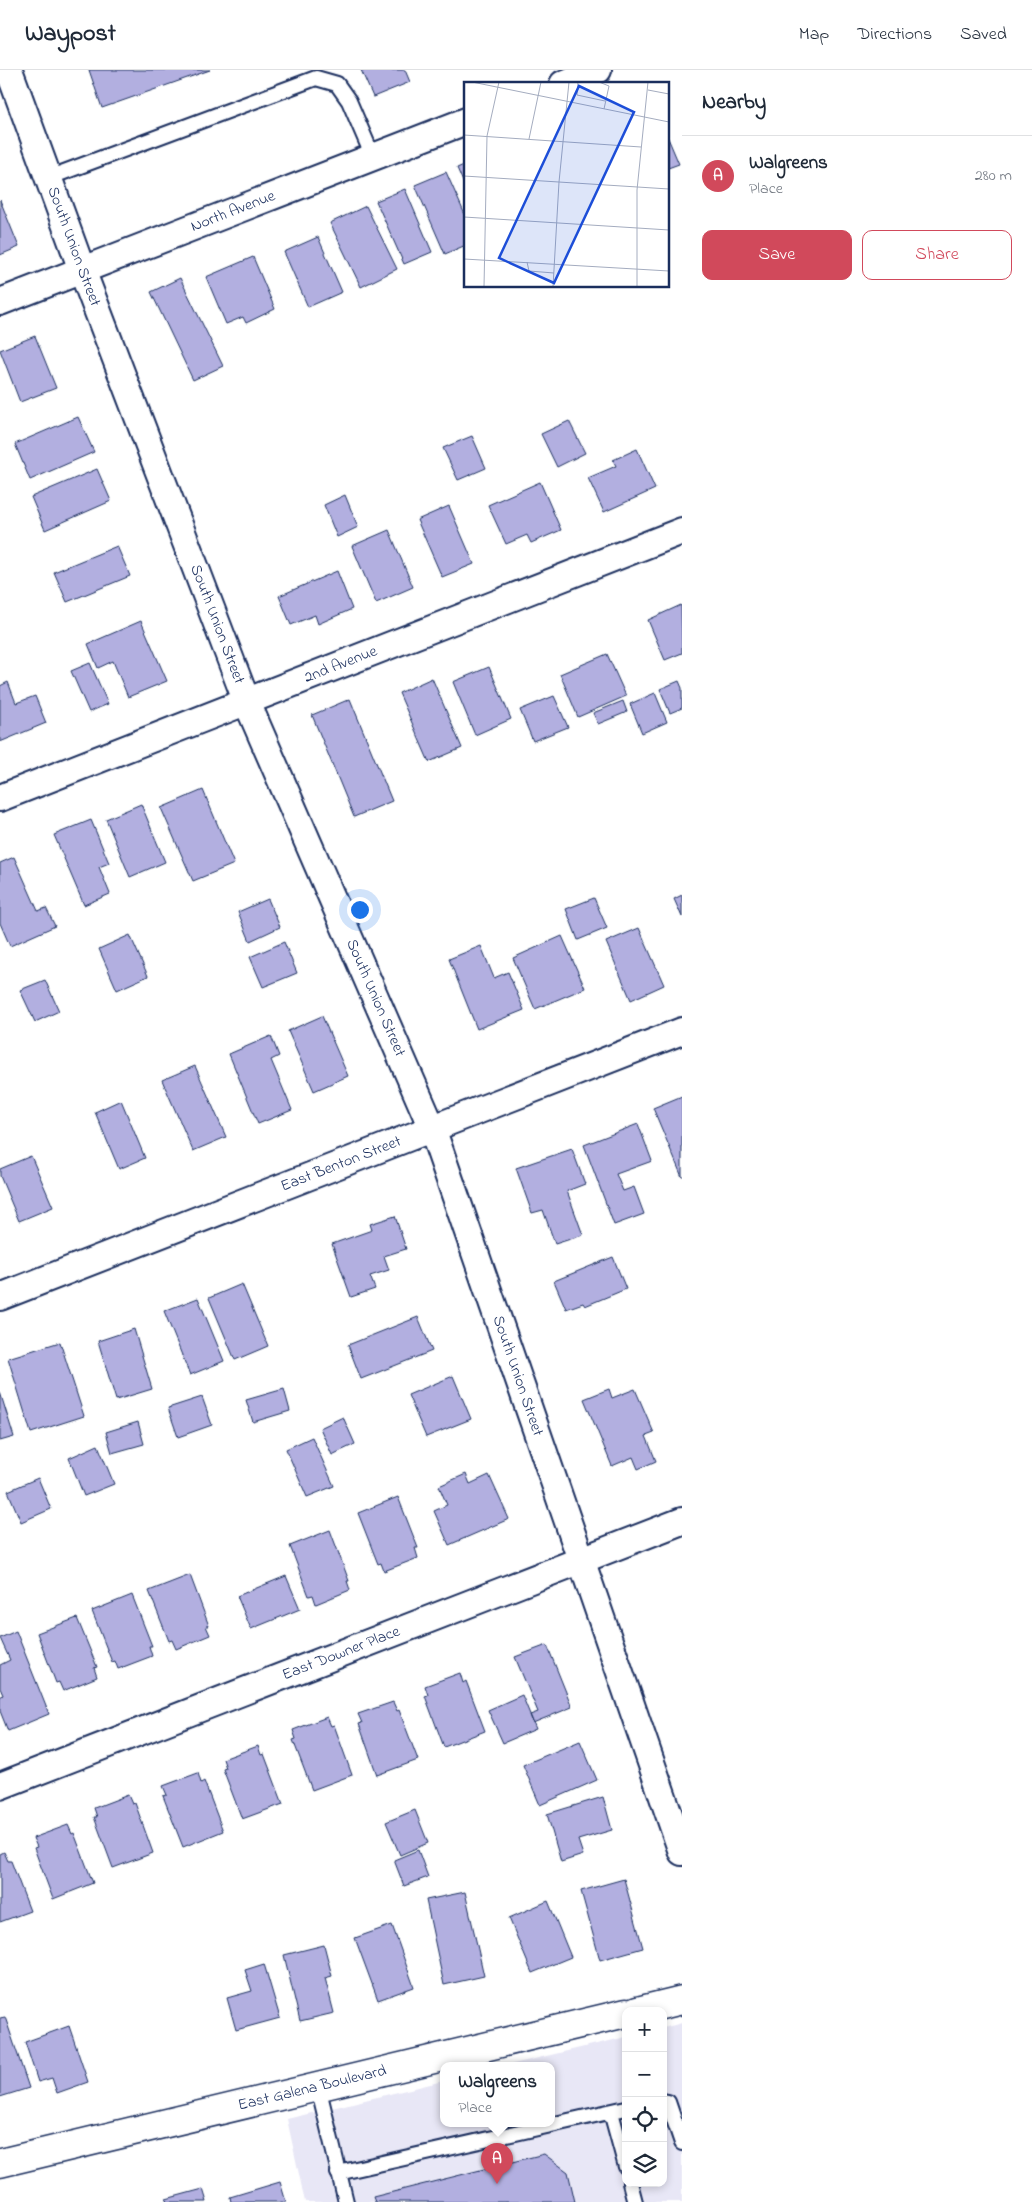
<!DOCTYPE html>
<meta charset="utf-8">
<style>
body{margin:0;font-family:"Indie Flower",sans-serif;background:#f2f2f3;color:#1f2937}
.controls{position:absolute;right:15px;bottom:15px;display:grid;overflow:hidden;border-radius:10px;box-shadow:0 2px 8px #0003}
.controls button{width:45px;height:45px;display:grid;place-items:center;padding:0;border:0;border-bottom:1px solid #e0e1e3;background:#fff;color:#1f2937;font:25px sans-serif}
.you{position:absolute;left:359px;top:839px;width:18px;height:18px;margin:-12px;border:4px solid #fff;border-radius:50%;background:#1a73e8;box-shadow:0 0 0 8px #1a73e833}
.badge{display:grid;place-items:center;width:32px;height:32px;border-radius:50%;background:#d1495b;color:#fff;font-size:16px;font-weight:700}
.pin{position:absolute;translate:-50% -41px;filter:drop-shadow(0 1px 2px #0008)}
.pin::after{content:'';position:absolute;top:26px;width:18px;height:15px;background:inherit;clip-path:polygon(0 0,100% 0,50% 100%)}
.popup{position:absolute;left:440px;top:1992px;width:115px;height:65px;box-sizing:border-box;display:grid;place-content:center;border-radius:10px;background:#fff;filter:drop-shadow(0 1px 4px #0005);font-size:16px;white-space:nowrap;color:#747a83}
.popup b{font-size:19px;color:#1f2937}
.popup::after{content:'';position:absolute;left:50%;top:100%;margin-left:-10px;border:10px solid transparent;border-top-color:#fff}
.list{margin:0;padding:0;list-style:none}
h2{display:flex;justify-content:space-between;align-items:center;height:65px;margin:0;padding:0 20px;font-size:21px}
h2 small{font-size:16px;font-weight:400;color:#747a83}
.list li{display:grid;grid-template-columns:32px 1fr auto;gap:15px;align-items:center;box-sizing:border-box;height:80px;padding:0 20px;border-top:1px solid #e0e1e3}
.list b{display:block;font-size:19px;white-space:nowrap}
.list p{margin:0;font-size:16px;white-space:nowrap;color:#747a83}
.list em{font-size:16px;font-style:normal;color:#747a83}
.actions{display:flex;gap:10px;padding:15px 20px}
.actions a{flex:1;padding:11px 0;border:1px solid #d1495b;border-radius:10px;text-align:center;font-size:18px;color:#d1495b}
.actions .main{background:#d1495b;color:#fff}
.icon{flex:none;width:28px;height:28px;fill:none;stroke:currentColor;stroke-width:2;stroke-linecap:round;stroke-linejoin:round}
.map{position:relative;flex:none;width:682px;height:2132px;overflow:hidden}
header{display:flex;align-items:center;gap:30px;box-sizing:border-box;height:70px;padding:0 25px;background:#fff;border-bottom:1px solid #e0e1e3}
header strong{font-size:24px}
nav{display:flex;gap:28px;margin-inline-start:auto;font-size:18px}
main{display:flex}
aside{flex:1;background:#fff}
.map>svg:first-child{display:block}
</style>
<header>
<strong>Waypost</strong>
<nav><a>Map</a><a>Directions</a><a>Saved</a></nav>
</header>
<main>
<div class="map">
<svg width="682" height="2132" viewBox="0 0 682 2132">
<rect width="100%" height="100%" fill="#fff"/>
<filter id="ink" filterUnits="userSpaceOnUse"><feTurbulence type="fractalNoise" baseFrequency=".02" numOctaves="2"/><feDisplacementMap in="SourceGraphic" scale="10" xChannelSelector="R" yChannelSelector="G"/><feConvolveMatrix kernelMatrix="1 2 1 2 8 2 1 2 1" color-interpolation-filters="sRGB"/></filter>
<g filter="url(#ink)">
<path fill="#e8e7f6" d="M682,1953v179h-377l-18,-83 156,-38v42h108v-58h-42l117,-28v146h37v-155z"/>
<path fill="#b2afe0" stroke="#1b2f5e" d="M89,0h121l-108,38z
M361,0h44l5,12 -37,15z
M668,68l11,26 -11,4z
M466,94v25l-9,-21z
M446,102l20,45v28l-21,9 -30,-69z
M405,119l27,63 -28,12 -28,-63z
M0,130l19,47 -19,8z
M366,136l31,63 -36,18 -31,-64z
M318,167l24,55 -34,15 -24,-55z
M253,187l22,52 -29,14 -3,-6 -17,7 -20,-47z
M180,208l43,88 -30,14 -42,-88z
M35,266l21,52 -36,14 -20,-52z
M78,347l16,35 -64,28 -15,-36z
M569,351l16,32 -28,14 -16,-33z
M472,366l14,32 -28,12 -15,-32z
M637,379l18,40 -51,23 -16,-34 28,-12 -3,-6z
M97,399l14,32 -66,29 -14,-33z
M540,412l21,48 -30,13 -4,-8 -21,9 -18,-39z
M345,425l13,32 -21,10 -13,-32z
M449,436l25,58 -32,13 -25,-57z
M389,460l24,57 -37,16 -24,-57z
M117,476l13,30 -63,26 -13,-30z
M337,501l15,38 -34,15 -3,-9 -24,10 -12,-29z
M681,535l1,48 -17,7 -17,-40z
M141,551l26,60 -39,16 -15,-36 -15,7 -10,-24z
M607,584l19,42 -48,21 -18,-43z
M90,593l18,41 -19,8 -18,-41z
M489,597l22,52 -36,16 -22,-53z
M432,608l30,70 -33,14 -30,-69z
M679,611l3,7v20l-12,5 -10,-24z
M8,612l8,21 19,-7 11,27 -46,19v-56z
M655,623l12,29 -25,11 -12,-29z
M554,626l14,31 -35,14 -13,-31z
M350,629l42,102 -38,16 -42,-102z
M623,631l4,11 -29,12 -5,-11z
M203,720l31,74 -41,17 -32,-73z
M141,734l24,58 -35,15 -24,-58z
M91,750l18,43 -10,4 11,27 -26,11 -30,-70z
M14,787l24,54 8,-3 9,18 -45,20 -10,-23v-60z
M682,825v22l-8,-18z
M594,828l13,30 -29,12 -12,-31z
M268,829l12,28 -30,14 -12,-29z
M639,858l25,57 -33,15 -25,-58z
M130,865l18,41 -31,14 -18,-41z
M562,866l23,52 -50,21 -22,-51z
M284,872l13,31 -34,14 -13,-30z
M481,876l13,32 14,-6 16,38 -47,19 -28,-70z
M45,910l14,31 -24,11 -15,-32z
M322,946l26,60 -34,15 -26,-60z
M271,966l8,20 -8,4 21,50 -34,14 -29,-70z
M195,996l31,71 -33,14 -31,-71z
M682,1026v81l-29,-69z
M121,1030l24,58 -26,11 -24,-57z
M638,1054l14,37 -36,13 7,17 11,-4 10,27 -30,11 -30,-80z
M572,1079l13,35 -18,7 16,44 -28,9 -12,-34 -11,3 -16,-45z
M31,1086l22,51 -34,14 -19,-45v-7z
M395,1146l11,33 -22,7 5,14 -19,6 5,13 -24,8 -19,-53 40,-14 -2,-6z
M613,1187l13,32 -41,17 -2,-3 -17,6 -12,-28z
M242,1214l26,62 -33,14 -26,-62z
M198,1228l26,63 -34,14 -26,-64z
M418,1247l14,34 -71,28 -13,-34z
M134,1259l18,60 -36,11 -18,-59z
M60,1272l24,74 -53,17 -23,-75z
M453,1306l18,43 -45,18 -18,-42z
M284,1319l6,22 -37,11 -7,-22z
M609,1319l3,9 23,-9 19,44 -8,3 10,25 -18,8 -5,-12 -21,9 -28,-67z
M0,1322l14,45 -14,4z
M202,1327l10,28 -34,12 -10,-29z
M343,1347l12,27 -23,11 -12,-27z
M138,1352l6,22 -32,9 -6,-21z
M312,1367l22,49 -27,11 -21,-48z
M98,1375l16,39 -30,12 -15,-38z
M466,1404l4,10 19,-9 20,44 -60,26 -15,-34 13,-6 -8,-19z
M38,1408l13,31 -30,13 -13,-31z
M398,1427l20,51h-3l3,10 -34,13 -3,-8 -3,1 -20,-51z
M330,1460l19,51h-2l3,9 -34,14 -3,-9 -4,1 -19,-50z
M190,1505l19,51h-3l4,9 -34,14 -4,-9 -3,1 -20,-50z
M286,1506l14,33 -49,20 -14,-33z
M132,1525l20,51h-3l3,10 -34,13 -3,-8 -3,1 -20,-51z
M77,1548l20,49 -3,1 3,9 -34,14 -4,-9 -3,1 -19,-50z
M16,1561l33,83 -41,17 -8,-20v-14l3,-2 -3,-7v-23l10,-5 -10,-22z
M547,1575l25,62 -39,16 -3,-8 8,-3 -23,-55z
M460,1603l3,10 3,-2 19,50 -41,16 -19,-51 3,-1 -3,-9z
M522,1625l14,34 -33,14 -15,-33z
M393,1632l4,9 2,-1 19,50 -41,15 -18,-51 3,-1 -4,-9z
M327,1647l4,9 3,-1 18,50 -40,15 -19,-50 3,-1 -3,-9z
M580,1671l17,39 -57,25 -17,-40z
M258,1676l3,9 3,-1 19,50 -41,15 -19,-50 3,-1 -3,-9z
M198,1703l3,10 3,-2 19,50 -40,16 -20,-51 4,-1 -4,-9z
M128,1725l4,9 3,-1 18,50 -40,15 -19,-51h3l-3,-9z
M603,1727l9,33 -34,10 5,15 -22,7 -14,-48z
M415,1740l13,33 -28,12 -14,-33z
M68,1755l4,9 2,-1 19,50 -40,16 -19,-51 3,-1 -4,-9z
M418,1780l10,27 -24,9 -10,-26z
M4,1782l4,9h3l19,50 -30,11v-68z
M624,1809l19,69 -43,12 -19,-69z
M465,1822l19,84 -40,9 -18,-85z
M548,1831l23,56 -39,16 -23,-55z
M392,1855l22,62 -36,13 -23,-62z
M324,1875l8,31 -7,2 9,35 -34,8 -16,-66z
M264,1894l16,54 -44,12 -9,-32 25,-7 -7,-21z
M5,1947l24,71 -29,9v-79z
M69,1956l19,56 -31,11 -5,-15 -14,4 -13,-40z
M544,2084l24,18 7,30h-200l-2,-5z
M280,2112l6,20h-55l-1,-5z
M203,2119l4,13h-40l-1,-3z"/>
<g fill="none" stroke-linecap="round" stroke-linejoin="round">
<g stroke="#1b2f5e" stroke-width="18">
<path id="lane" d="M48,108l268,-100 21,6 12,17 24,56
M318,2016l28,116
M663,2031l5,1 14,41
M611,2042l15,55
M338,2103l288,-65
M630,2113l5,19"/>
</g>
<g stroke="#1b2f5e" stroke-width="30">
<g id="street">
<path id="s1" d="M9,0l73,200 164,430 186,428 250,724"/>
<path d="M563,14l35,-14"/>
<path id="s2" d="M0,232l466,-181"/>
<path id="s3" d="M0,728l682,-267"/>
<path id="s4" d="M0,1227l682,-266"/>
<path id="s5" d="M0,1716l682,-265"/>
</g>
</g>
<g stroke="#1b2f5e" stroke-width="31">
<g id="primary">
<path d="M637,1941l45,-11"/>
<path id="s6" d="M0,2093l626,-150"/>
</g>
</g>
<use href="#lane" stroke="#fff" stroke-width="14"/>
<use href="#street" stroke="#fff" stroke-width="26"/>
<use href="#primary" stroke="#fff" stroke-width="28"/>
</g>
</g>
<g text-anchor="middle" dominant-baseline="central" stroke-width="4.5" stroke-linejoin="round" paint-order="stroke">
<g font-size="16" fill="#1b2f5e" stroke="#fff">
<text stroke="none"><textPath href="#s2" startOffset="250">North Avenue</textPath></text>
<text stroke="none"><textPath href="#s1" startOffset="188">South Union Street</textPath></text>
<text stroke="none"><textPath href="#s1" startOffset="592">South Union Street</textPath></text>
<text stroke="none"><textPath href="#s3" startOffset="366">2nd Avenue</textPath></text>
<text stroke="none"><textPath href="#s1" startOffset="998">South Union Street</textPath></text>
<text stroke="none"><textPath href="#s4" startOffset="366">East Benton Street</textPath></text>
<text stroke="none"><textPath href="#s1" startOffset="1402">South Union Street</textPath></text>
<text stroke="none"><textPath href="#s5" startOffset="366">East Downer Place</textPath></text>
<text stroke="none"><textPath href="#s6" startOffset="321">East Galena Boulevard</textPath></text>
</g>
</g>
<g transform="translate(464 12)">
<rect width="205" height="205" fill="#fff"/>
<path fill="none" stroke="#a4acbf" stroke-width="1" d="M8,0l197,40M114,0l-1,13 28,6M135,0l10,4 -5,23M184,8l21,4M0,53l177,12M65,57l12,-57M0,94l205,13M0,135l205,13M0,177l205,12M63,180l2,9 25,2M20,205l3,-151 12,-54M89,205l6,-105 10,-100M173,205v-97l11,-108"/>
<path fill="#1d4ed8" fill-opacity="0.15" stroke="#1d4ed8" stroke-width="2.5" d="M115,4l55,26 -80,171 -55,-25z"/>
<rect width="205" height="205" fill="none" stroke="#1b2f5e" stroke-width="2.5"/>
</g>
</svg>
<div class="controls">
<button>+</button>
<button>−</button>
<button><svg class="icon" aria-label="locate" viewBox="0 0 24 24"><circle cx="12" cy="12" r="6"/><path d="M12 2v4M12 18v4M2 12h4M18 12h4"/></svg></button>
<button><svg class="icon" aria-label="layers" viewBox="0 0 24 24"><path d="M12 4l9 5-9 5-9-5zM3 14l9 5 9-5"/></svg></button>
</div>
<div class="you"></div>
<div class="pin badge" style="left:497px;top:2114px">A</div>
<div class="popup"><b>Walgreens</b>Place</div>
</div>
<aside>
<h2>Nearby<small></small></h2>
<ul class="list">
<li><span class="badge">A</span><div><b>Walgreens</b><p>Place</p></div><em>280 m</em></li>
</ul>
<div class="actions"><a class="main">Save</a><a>Share</a></div>
</aside>
</main>
